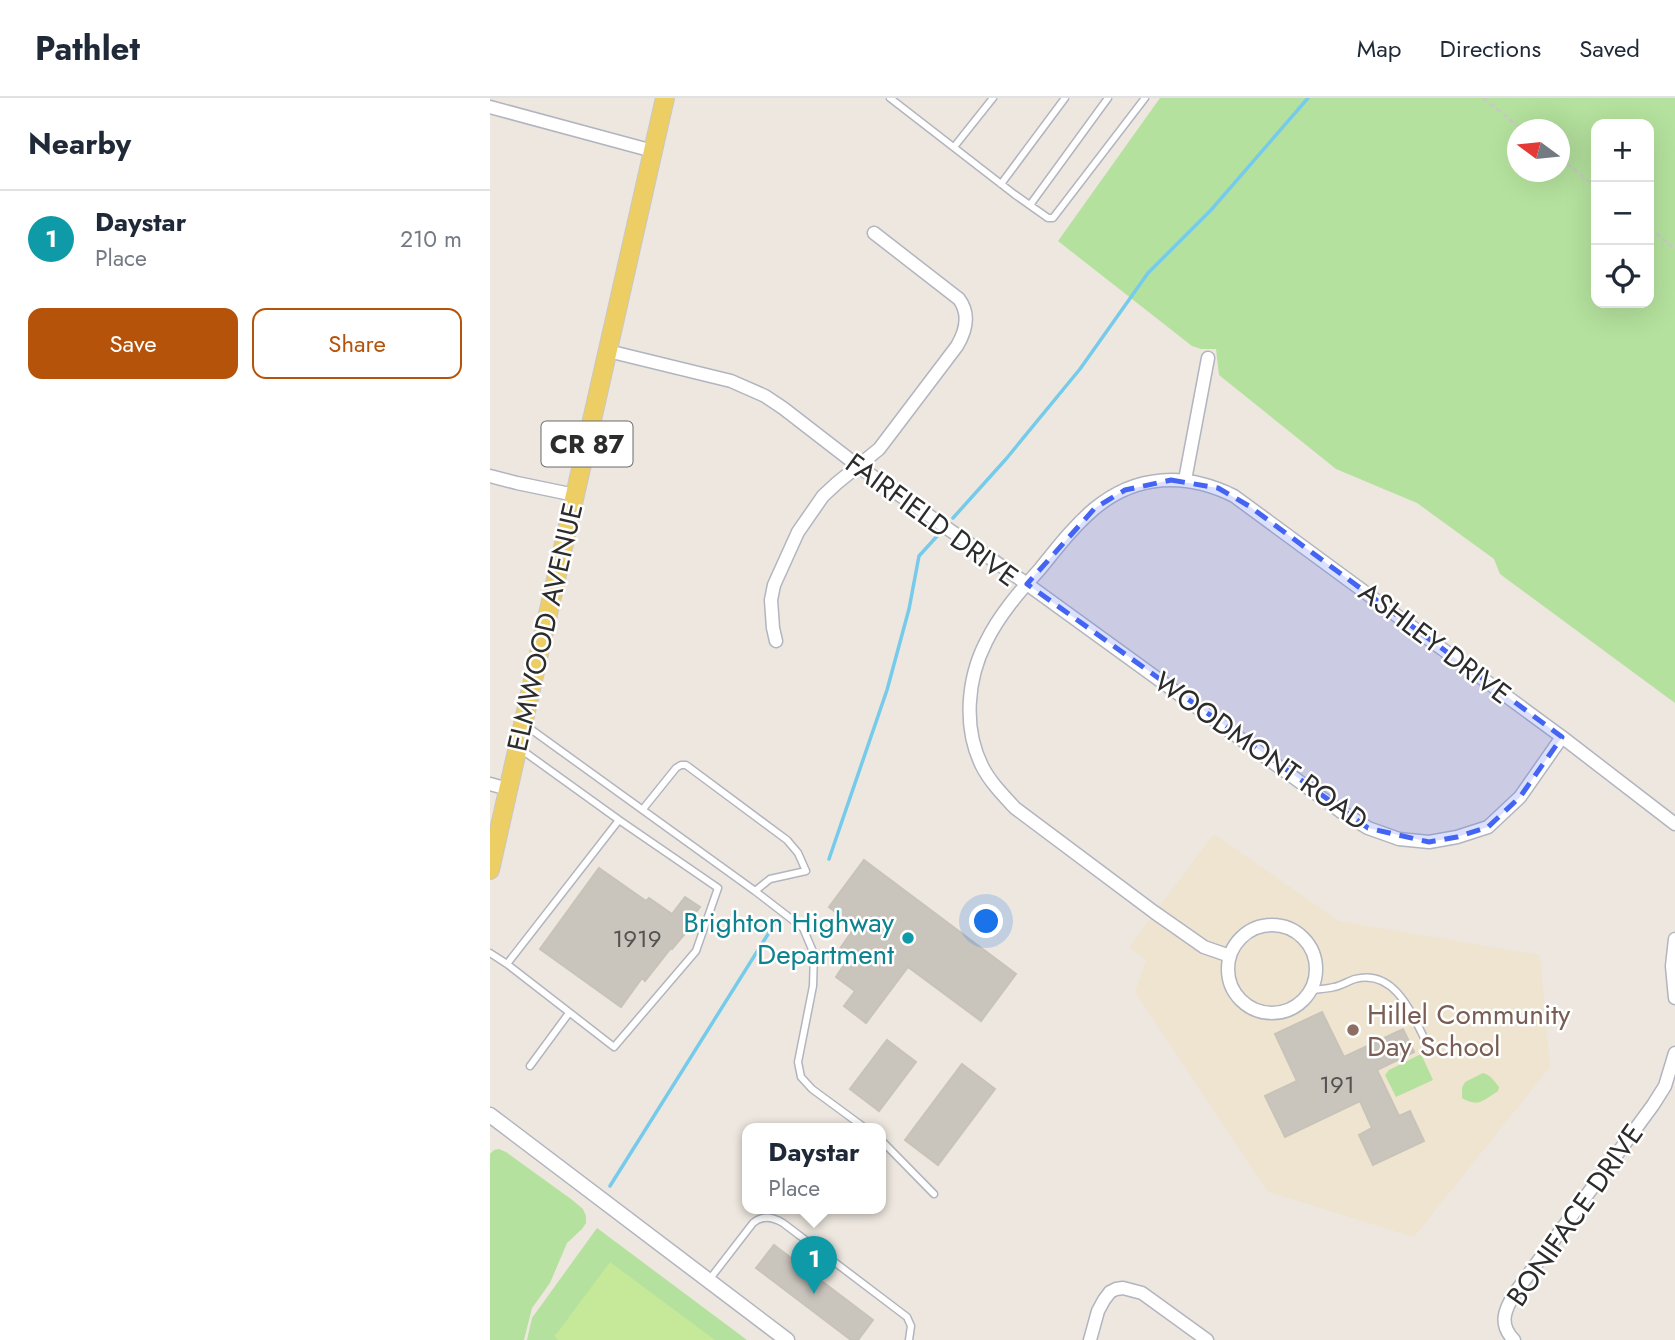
<!DOCTYPE html>
<meta charset="utf-8">
<style>
body{margin:0;font-family:Jost,sans-serif;background:#f2f2f3;color:#1f2937}
.controls{position:absolute;right:21px;top:21px;display:grid;overflow:hidden;border-radius:14px;box-shadow:0 7px 28px #0002}
.controls button{width:63px;height:63px;display:grid;place-items:center;padding:0;border:0;border-bottom:2px solid #e0e1e3;background:#fff;color:#1f2937;font:35px sans-serif}
.compass{position:absolute;left:1017px;top:21px;width:63px;height:63px;border-radius:50%;background:#fff;box-shadow:0 7px 28px #0002;rotate:285deg}
.you{position:absolute;left:497px;top:824px;width:24px;height:24px;margin:-18px;border:5px solid #fff;border-radius:50%;background:#1a73e8;box-shadow:0 0 0 10px #1a73e833}
.badge{display:grid;place-items:center;width:46px;height:46px;border-radius:50%;background:#b45309;color:#fff;font-size:23px;font-weight:700}
.pin{position:absolute;translate:-50% -58px;filter:drop-shadow(0 2px 4px #0008)}
.pin::after{content:'';position:absolute;top:37px;width:24px;height:21px;background:inherit;clip-path:polygon(0 0,100% 0,50% 100%)}
.popup{position:absolute;left:252px;top:1025px;width:144px;height:91px;box-sizing:border-box;display:grid;place-content:center;border-radius:14px;background:#fff;filter:drop-shadow(0 2px 5px #0005);font-size:23px;white-space:nowrap;color:#747a83}
.popup b{font-size:26px;color:#1f2937}
.popup::after{content:'';position:absolute;left:50%;top:100%;margin-left:-14px;border:14px solid transparent;border-top-color:#fff}
.list{margin:0;padding:0;list-style:none}
h2{display:flex;justify-content:space-between;align-items:center;height:91px;margin:0;padding:0 28px;font-size:30px}
h2 small{font-size:23px;font-weight:400;color:#747a83}
.list li{display:grid;grid-template-columns:46px 1fr auto;gap:21px;align-items:center;box-sizing:border-box;height:98px;padding:0 28px;border-top:2px solid #e0e1e3}
.list b{display:block;font-size:26px;white-space:nowrap}
.list p{margin:0;font-size:23px;white-space:nowrap;color:#747a83}
.list em{font-size:23px;font-style:normal;color:#747a83}
.actions{display:flex;gap:14px;padding:21px 28px}
.actions a{flex:1;padding:16px 0;border:2px solid #b45309;border-radius:14px;text-align:center;font-size:24px;color:#b45309}
.actions .main{background:#b45309;color:#fff}
.icon{flex:none;width:38px;height:38px;fill:none;stroke:currentColor;stroke-width:2;stroke-linecap:round;stroke-linejoin:round}
.map{position:relative;flex:none;width:1185px;height:1242px;overflow:hidden}
header{display:flex;align-items:center;gap:42px;box-sizing:border-box;height:98px;padding:0 35px;background:#fff;border-bottom:2px solid #e0e1e3}
header strong{font-size:33px}
nav{display:flex;gap:38px;margin-inline-start:auto;font-size:24px}
main{display:flex}
aside{flex:1;background:#fff}
.map>svg:first-child{display:block}
</style>
<header>
<strong>Pathlet</strong>
<nav><a>Map</a><a>Directions</a><a>Saved</a></nav>
</header>
<main>
<aside>
<h2>Nearby<small></small></h2>
<ul class="list">
<li><span class="badge" style="background:#0f9aa8">1</span><div><b>Daystar</b><p>Place</p></div><em>210 m</em></li>
</ul>
<div class="actions"><a class="main">Save</a><a>Share</a></div>
</aside>
<div class="map">
<svg width="1185" height="1242" viewBox="0 0 1185 1242">
<rect width="100%" height="100%" fill="#ede7df"/>
<path fill="#eee4cf" d="M724,736l125,87 201,34 10,112 -136,170 -146,-45 -133,-200 11,-32 -17,-13z"/>
<path fill="#b4e19d" fill-rule="evenodd" d="M670,0h515v605l-175,-129 -6,-15 -77,-56 -81,-34 -117,-94 -3,-26h-15l-9,-3 -134,-105zM1159,26v179h-53v-179zM1028,32h42v42h-42z
M931,956l12,26 -37,17 -11,-22 4,-5z
M993,975c8,2 11,8 16,14l-1,4c-14,9 -20,17 -36,7v-10l3,-6z
M9,1051l7,3 65,47 12,10 3,7v7l-4,6 -15,14 -17,40 -18,25 -8,32h-34v-186l4,-4z
M107,1130l150,112h-220l5,-22z"/>
<path fill="#c6e899" d="M120,1164l105,78h-157l-4,-5 3,-2z"/>
<g fill="none" stroke-linecap="round" stroke-linejoin="round">
<path stroke="#76cbeb" stroke-width="3.5" d="M463,420l53,-59 74,-90 68,-96 63,-63 97,-112
M339,761l58,-169 22,-81 10,-53 20,-22
M120,1088l165,-263"/>
</g>
<path fill="#c9c5bd" stroke="#c8c3b8" stroke-width="2" d="M374,762l152,114 -35,47 -73,-54 -42,56 -22,-17 11,-15 -19,-14 13,-20 -10,-7 16,-23 -26,-20z
M109,770l47,33 3,-3 23,16 13,-17 15,10 -16,21 4,2 -16,19 -1,-1 -26,33 -3,-3 -21,29 -81,-58z
M832,914l22,45 59,-28 11,23 -37,18 22,46 11,-5 14,30 -51,24 -14,-30 13,-7 -12,-27 -75,36 -20,-41 32,-15 -22,-47z
M397,942l29,22 -37,49 -29,-22z
M472,966l33,25 -57,76 -33,-25z
M284,1147l99,75 -15,20h-7l-95,-72z"/>
<g fill="none" stroke-linecap="round" stroke-linejoin="round">
<g stroke="#b2b5bf" stroke-width="9">
<path id="service" d="M400,0l124,96 34,24h5l92,-120
M464,49l39,-49
M511,86l64,-86
M540,107l78,-107
M35,627l230,166 48,37 11,26 -1,32 -15,76 3,15 11,12 53,39
M153,711l33,-41 5,-3h5l101,75 11,13 8,18 -36,8 -15,12
M0,855l17,11 112,-144 -100,-72
M17,866l107,83 82,-96 22,-63 -99,-68
M822,892c7,-1 15,-1 22,-3 7,-1 14,-6 21,-8 42,-11 59,40 74,69
M40,968l39,-53
M390,1041l54,55
M219,1182l44,-57c9,-8 20,-6 30,0l124,94 4,9 -2,14"/>
</g>
<g stroke="#b2b5bf" stroke-width="15">
<path id="minor" d="M0,9l163,44
M118,253l123,30 34,15 18,12 75,58 169,118 313,227 28,17 31,11 30,3 28,-5 31,-10 32,-30 42,-60
M0,378l27,7 58,12
M695,382l23,-122
M286,543l-3,-13 -2,-28 3,-15 24,-53 25,-36 14,-13 42,-34 78,-103c9,-15 13,-32 2,-47l-85,-66
M0,686l18,5
M738 871a44 44 0 1 1 88 0a44 44 0 1 1-88 0Z
M1185,841l-3,27 3,32
M740,858l-26,-9 -50,-35 -139,-104c-12,-13 -25,-26 -33,-42 -19,-38 -15,-87 4,-124 13,-27 34,-51 54,-73 17,-21 33,-42 54,-60 42,-35 92,-37 140,-13l328,241 113,87
M600,1242l8,-29 6,-11 6,-8 6,-3 7,-1 19,5 65,47
M1024,1242c-16,-16 -9,-31 1,-47l138,-188 12,-19 10,-33"/>
</g>
<g stroke="#b2b5bf" stroke-width="17">
<path id="tertiary" d="M0,1017l297,225"/>
</g>
<g stroke="#c8c8c8" stroke-width="20">
<path id="primary" d="M0,772l175,-772"/>
</g>
<path stroke="#c8c8c8" stroke-width="2.5" stroke-dasharray="5 3.5" stroke-linecap="butt" d="M993,0l40,32
M1070,60l36,29
M1159,130l26,21"/>
<use href="#service" stroke="#fff" stroke-width="6"/>
<use href="#minor" stroke="#fff" stroke-width="12"/>
<use href="#tertiary" stroke="#fff" stroke-width="14"/>
<use href="#primary" stroke="#ecce64" stroke-width="18"/>
</g>
<path fill="#4464f4" fill-opacity="0.2" stroke="#4464f4" stroke-width="5" stroke-dasharray="14 9" stroke-linejoin="round" d="M681,382l47,8 31,18 313,231 -42,60 -32,30 -31,10 -28,5 -61,-14 -341,-244 68,-76 30,-18z"/>
<circle fill="#0f9aa8" stroke="#fff" stroke-width="2.5" cx="418" cy="840" r="7"/>
<circle fill="#8d6e63" stroke="#fff" stroke-width="2.5" cx="863" cy="932" r="7"/>
<g text-anchor="middle" dominant-baseline="central" stroke-width="5" stroke-linejoin="round" paint-order="stroke">
<g font-size="24" fill="#535250">
<text x="147" y="840">1919</text>
<text x="847" y="986">191</text>
</g>
<rect fill="#fff" stroke="#6b6b6b" stroke-width="2" x="51.5" y="323.5" width="91" height="45" rx="5"/>
<g font-size="26" font-weight="bold" fill="#2c2c2c">
<text x="97" y="346">CR 87</text>
</g>
<g font-size="28" fill="#2c2c2c" stroke="#fff">
<text transform="translate(442 422) rotate(36)">FAIRFIELD DRIVE</text>
<text transform="translate(55 529) rotate(-77)">ELMWOOD AVENUE</text>
<text transform="translate(945 545) rotate(37)">ASHLEY DRIVE</text>
<text transform="translate(771 653) rotate(35)">WOODMONT ROAD</text>
<text transform="translate(1085 1117) rotate(-55)">BONIFACE DRIVE</text>
</g>
<g font-size="28" fill="#0d838f" stroke="#fff" text-anchor="end">
<text x="404" y="824">Brighton Highway<tspan x="404" dy="32">Department</tspan></text>
</g>
<g font-size="28" fill="#785e54" stroke="#fff" text-anchor="start">
<text x="877" y="916">Hillel Community<tspan x="877" dy="32">Day School</tspan></text>
</g>
</g>
</svg>
<div class="controls">
<button>+</button>
<button>−</button>
<button><svg class="icon" aria-label="locate" viewBox="0 0 24 24"><circle cx="12" cy="12" r="6"/><path d="M12 2v4M12 18v4M2 12h4M18 12h4"/></svg></button>
</div>
<svg class="compass" viewBox="-18 -18 36 36"><path d="M0-13l5 13h-10z" fill="#e53935"/><path d="M0 13l5-13h-10z" fill="#747a83"/></svg>
<div class="you"></div>
<div class="pin badge" style="left:324px;top:1196px;background:#0f9aa8">1</div>
<div class="popup"><b>Daystar</b>Place</div>
</div>
</main>
